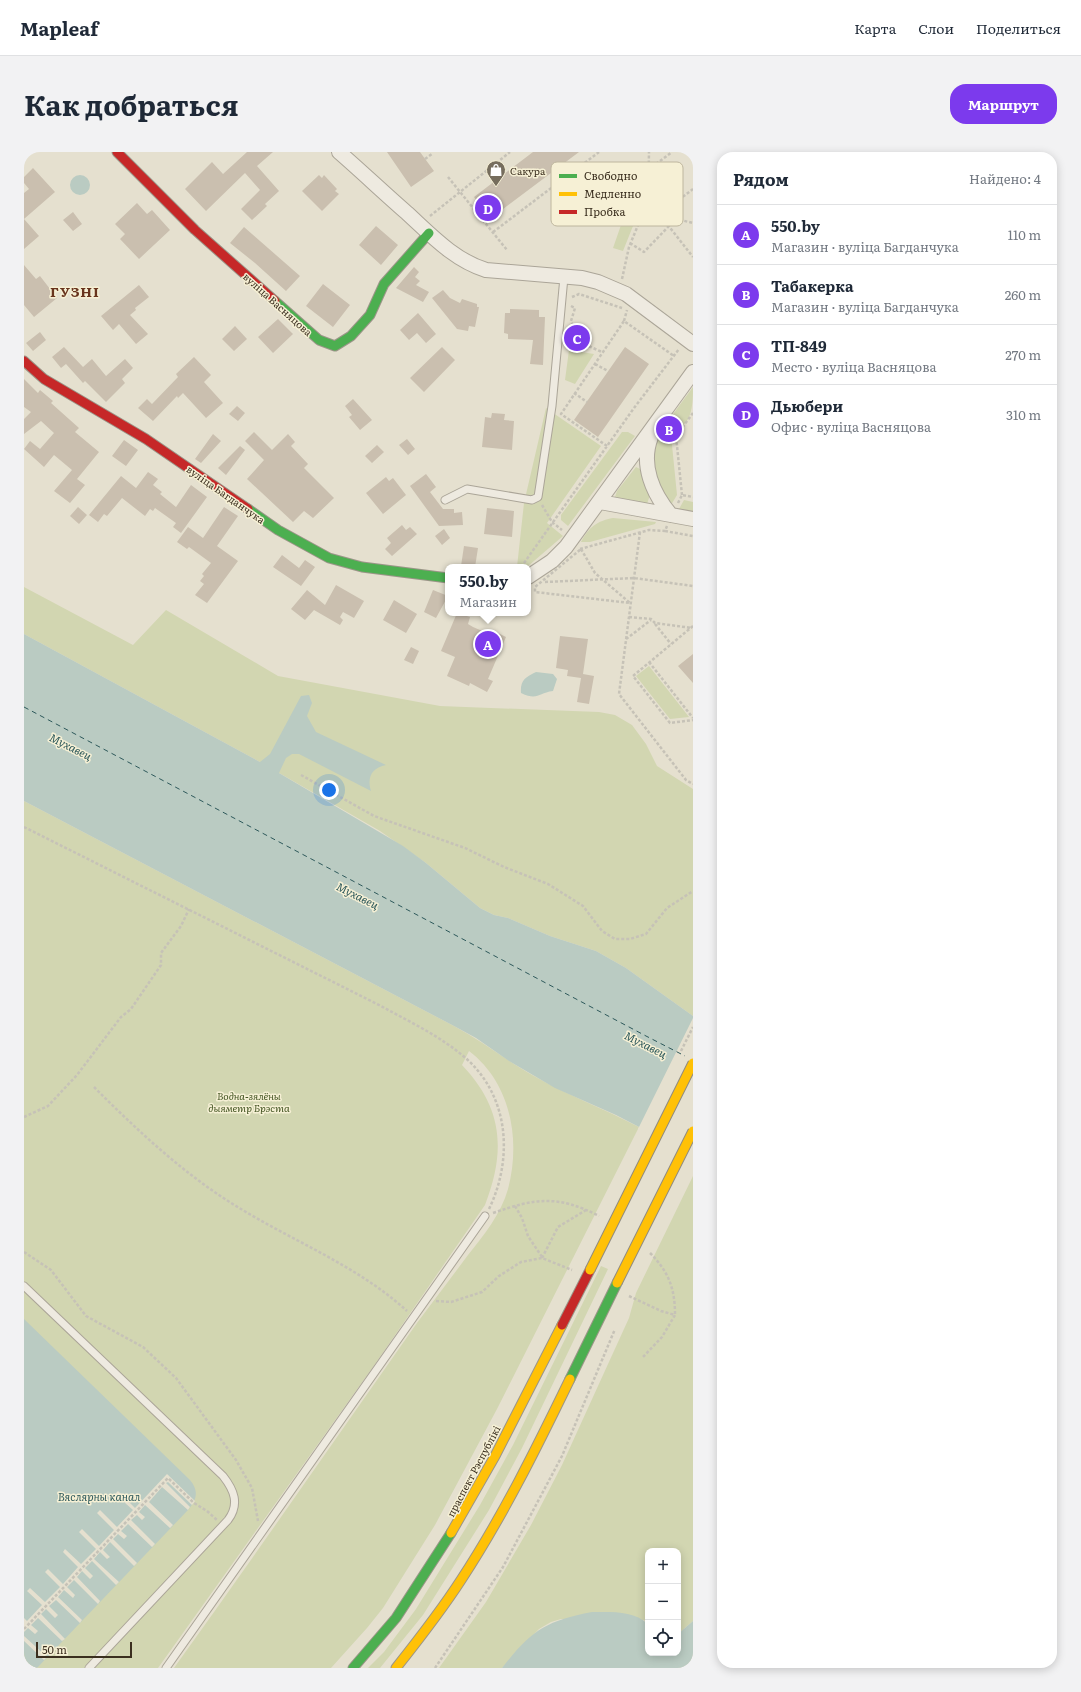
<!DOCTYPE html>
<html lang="ru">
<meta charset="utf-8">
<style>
body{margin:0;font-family:Literata,serif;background:#f2f2f3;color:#1f2937}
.controls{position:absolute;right:12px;bottom:12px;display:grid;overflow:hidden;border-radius:8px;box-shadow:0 2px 10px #0003}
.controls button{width:36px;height:36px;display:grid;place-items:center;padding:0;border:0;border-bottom:1px solid #e0e1e3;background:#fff;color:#1f2937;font:20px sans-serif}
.scale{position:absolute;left:12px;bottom:10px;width:96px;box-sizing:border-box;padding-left:4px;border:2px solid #3b2f1f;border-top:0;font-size:11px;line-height:14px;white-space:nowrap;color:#3b2f1f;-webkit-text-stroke:3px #f6f0d5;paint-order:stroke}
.you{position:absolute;left:305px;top:638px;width:14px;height:14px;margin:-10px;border:3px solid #fff;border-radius:50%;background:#1a73e8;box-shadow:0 0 0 6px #1a73e833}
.badge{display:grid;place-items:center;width:26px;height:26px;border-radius:50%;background:#7c3aed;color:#fff;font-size:13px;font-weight:700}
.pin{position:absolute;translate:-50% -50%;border:2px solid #fff;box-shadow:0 1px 4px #0006}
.popup{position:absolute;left:421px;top:412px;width:86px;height:52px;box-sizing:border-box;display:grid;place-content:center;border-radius:8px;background:#fff;filter:drop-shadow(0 1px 3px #0005);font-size:13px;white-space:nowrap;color:#747a83}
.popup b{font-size:15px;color:#1f2937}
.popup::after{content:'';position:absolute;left:50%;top:100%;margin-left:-8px;border:8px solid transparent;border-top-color:#fff}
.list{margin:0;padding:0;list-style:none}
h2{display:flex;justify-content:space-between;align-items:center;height:52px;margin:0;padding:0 16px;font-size:17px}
h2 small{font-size:13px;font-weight:400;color:#747a83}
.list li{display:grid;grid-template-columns:26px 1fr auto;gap:12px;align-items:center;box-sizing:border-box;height:60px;padding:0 16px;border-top:1px solid #e0e1e3}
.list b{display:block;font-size:15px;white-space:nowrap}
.list p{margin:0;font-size:13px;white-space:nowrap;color:#747a83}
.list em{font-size:13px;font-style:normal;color:#747a83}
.icon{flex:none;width:22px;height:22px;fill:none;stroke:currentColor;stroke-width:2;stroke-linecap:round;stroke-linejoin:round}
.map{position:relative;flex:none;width:669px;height:1516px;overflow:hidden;border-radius:16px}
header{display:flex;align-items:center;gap:24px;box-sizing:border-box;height:56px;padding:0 20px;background:#fff;border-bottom:1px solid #e0e1e3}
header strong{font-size:19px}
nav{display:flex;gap:22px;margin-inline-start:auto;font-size:14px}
.intro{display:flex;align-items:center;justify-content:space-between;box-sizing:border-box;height:96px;padding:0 24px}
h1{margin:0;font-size:28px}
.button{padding:10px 18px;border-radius:16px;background:#7c3aed;color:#fff;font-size:14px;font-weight:700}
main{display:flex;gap:24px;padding:0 24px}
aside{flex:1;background:#fff;border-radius:16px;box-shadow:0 2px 10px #0003}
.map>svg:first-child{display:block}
</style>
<header>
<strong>Mapleaf</strong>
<nav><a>Карта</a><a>Слои</a><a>Поделиться</a></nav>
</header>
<div class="intro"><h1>Как добраться</h1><a class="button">Маршрут</a></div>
<main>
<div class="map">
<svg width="669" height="1516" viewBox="0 0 669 1516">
<rect width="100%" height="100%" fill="#e5e0cf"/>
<path fill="#d2d6b1" d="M602,66l9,3 -12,30 -10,-3 8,-23z
M545,198l25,4 -19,30 -10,-4z
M669,235c0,12 0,39 -16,40l-9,-6z
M522,256l55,38 -54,77 16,13 -36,31h-10l7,-64z
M638,277l9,6 6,60 -6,10c-18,-24 -22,-49 -9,-76z
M598,280h6l7,4 -67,90 -7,-6v-5z
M612,315l6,3 8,25 -3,9 -30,-5 -2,-2 2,-6z
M660,348l9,2v9l-14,-2z
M589,366l43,4 -1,2 -65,18h-9c8,-15 16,-21 32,-24z
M0,435l109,58 33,-35 112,66 162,30 159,6 16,3 17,10 14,19 11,22 36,23v227l-67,-48 -30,-17 -46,-15 -42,-18 -14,-3 -14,-7 -54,-45 -46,-32 -120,-69 -236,-128z
M625,514l40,51 -19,2 -34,-43z
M0,649l430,225c28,15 53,35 80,50 34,19 70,33 105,51l-142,282 -62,116 -52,83 -16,20 -36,40h-157c82,-114 162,-230 243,-345 17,-23 34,-45 51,-68 16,-20 33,-41 40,-66 13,-49 3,-106 -39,-138l-7,14c41,43 44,86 23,140l-112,162 -215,301h-134z
M669,1024v445l-15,13v-83h-30v73l-4,-4 -83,-1 -10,3 -12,7 -37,39h-63l47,-66 45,-77 31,-60 67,-147 7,-25z
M577,1114l7,3 -86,179 -33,62 -66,105 -43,53h-12l16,-16 32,-43 64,-104 33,-60z"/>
<path fill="#bacbc2" d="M46 33a10 10 0 1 1 20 0a10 10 0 1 1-20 0Z
M0,482l236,128 10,-8 31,-58 8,-1 3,8 -5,13 9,16 70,33c-15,3 -19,13 -15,26l-72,-37h-7l-6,4 -7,15 124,73 23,17 54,45 14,7 14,3 42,18 46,15 30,17 67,48v139l-77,-40 -61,-27 -46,-27 -33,-23 -22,-12 -430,-225z
M512,520l17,2 4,5 -4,12c-15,2 -15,10 -32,2 -1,-12 4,-16 15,-21z
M0,1167l166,161c9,11 7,19 -2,30l-151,158h-13z
M568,1460c18,0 41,-2 56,12v29h30v-19l15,-13v47h-191c29,-37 43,-47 90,-56z"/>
<path fill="#e5e0cf" d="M669,866v139l-55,-28z
M143,1322l28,27 -3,4 -24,-23 -2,1 24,24 -2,3 -26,-23 -13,15 24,23 -3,3 -25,-23 -6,7 6,5 -3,3 -5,-5 -6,5 24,24 -3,3 -24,-23 -7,7 6,5 -3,3 -6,-5 -5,5 24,24 -3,3 -24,-24 -7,8 7,7 -3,2 -7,-7 -6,7 25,23 -3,3 -24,-24 -7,7 8,8 -3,3 -8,-8 -5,6 23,24 -2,3 -24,-24 -7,7 8,8 -2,3 -9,-8 -6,7 24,23 -2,3 -24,-23 -7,6 9,9 -3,3 -9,-9 -5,5 24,25 -3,2 -24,-23 -7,7 7,6 -3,3 -7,-6 -4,4v-14l3,3 15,-16 -15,-14 3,-3 15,14 15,-15 -15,-15 3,-3 15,15 15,-17 -15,-15 2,-3 16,15 15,-15 -17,-17 3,-3 17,17 15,-16 -17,-17 3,-3 17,17 16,-17 -18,-16 3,-3 17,17z
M0,1484l23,21 -3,3 -20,-19z"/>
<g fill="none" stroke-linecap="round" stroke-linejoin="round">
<path stroke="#2e595b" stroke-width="1" stroke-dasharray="5 4" stroke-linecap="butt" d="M0,555l622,329 39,20"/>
</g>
<path fill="#cabfaf" d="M223,0h26l-16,14 22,25 -14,13 2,2 -15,14 -11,-11 19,-19 -15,-17 -39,38 -21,-22 27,-27 11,12z
M363,0h33l14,19 -23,16z
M509,0h46l-88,66 -17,-21z
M9,16l22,24 -31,27 15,17 -15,13v-56l5,-4 -5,-6v-6z
M295,23l3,3 2,-3 13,14 -2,2 4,3 -17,17 -20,-20z
M599,50l13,4 -4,13 -13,-5z
M113,51l10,11 5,-4 18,20 -31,29 -19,-20 5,-5 -10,-10z
M49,60l9,12 -9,7 -10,-11z
M352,74l22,19 -17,20 -22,-20z
M220,75l56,49 -14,15 -31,-28 -25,-20z
M0,113l12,14 4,-3 17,22 -23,19 -10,-12z
M390,115l5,5 -4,5 5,4 -4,4 13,7 -6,10 -27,-14z
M299,132l27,21 -17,22 -27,-21z
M115,133l10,12 -14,11 1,2 -6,5 18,19 -12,10 -17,-20 -6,6 -12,-14z
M419,138l7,8 10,5 2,-4 15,5v3h2l-4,20 -6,-1 -1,5 -11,-2 -25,-31z
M486,157l29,1v7h6l-2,48 -13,-1 3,-24 -25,-1v-5l-4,-1 1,-20h5z
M394,161l18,21 -10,9 -9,-10 -8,7 -9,-10z
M254,167l15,15 -20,19 -15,-16z
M211,174l12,13 -13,12 -12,-12z
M549,177l10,1 -2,16 -10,-1z
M16,180l6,8 -13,11 -7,-8z
M40,195l19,20 9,-8 14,17 19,-17 8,9 -11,11 3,4 -19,19 -21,-21 -2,2 -17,-19 -5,4 -9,-11z
M418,195l13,13 -31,32 -14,-14z
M601,195l24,17 -51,73 -24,-17z
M170,205l17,18 -7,7 19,21 -17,15 -23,-25 -5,5 -1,-2 -24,25 -15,-13 9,-9 5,5 26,-27 -2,-3z
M0,227l14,14 2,-3 13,11 -2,2 28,25 -4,4 24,20 -22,27 8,6 -15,18 -16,-12 18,-21 -18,-15 -10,12 -20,-18 6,-8 10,8 14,-16 -13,-12 -17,13v-15l7,-7 -7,-5z
M329,247l19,21 -12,10 -11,-13 3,-2 -7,-9z
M213,254l8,7 -7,8 -9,-7z
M468,261l13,1 -1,6 10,1 -2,29 -30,-3 3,-30 6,1z
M230,280l18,18 16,-16 7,8 -4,4 17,18 -4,4 30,30 -21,20 -9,-7 -11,11 -46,-43 17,-19 -19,-19z
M189,282l8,7 -20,22 -6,-4z
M383,287l8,10 -7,6 -9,-10z
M100,288l14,10 -12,16 -14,-10z
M353,293l7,7 -12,11 -7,-7z
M216,294l5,4 -19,25 -8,-7z
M124,320l10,7 -5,6 9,7 -2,2 16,13 15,-22 16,12 -26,36 -8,-6 3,-4 -21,-15 -2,3 -3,-2 -5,7 -23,-18 -15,18 -3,-2 -6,8 -9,-7 32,-39 15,12z
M402,322l10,13 -6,5 13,17h11v4l8,-1 1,13 -24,1 -29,-40z
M362,325l3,4 4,-3 13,17 -23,19 -17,-21z
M54,355l9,8 -8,9 -9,-8z
M200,355l14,9 -21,30 21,15 -31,42 -12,-8 9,-11 -4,-3 4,-5 -2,-2 9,-11 -22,-16 -2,2 -10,-7 11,-15 15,11z
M463,356l27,3 -2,26 -28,-3z
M378,373l4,5 4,-3 7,7 -25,22 -7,-7 6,-6 -4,-5z
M420,377l6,9 -8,7 -7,-9z
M440,394l14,2 -3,19 -14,-1z
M258,403l17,13 6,-8 10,7 -14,19 -28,-19z
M312,433l28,16 -10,17 -11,-6 -3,5 3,3 -3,5 -26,-15 -9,10 -14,-11 16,-19 18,15z
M409,438l15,6 -12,22 -12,-6z
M370,448l23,14 -11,19 -23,-13z
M433,461l13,4 -2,7 5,3 21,9 2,-4 10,5 -18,42 5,2 -6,11 -17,-9 -1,3 -22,-10 8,-19 -14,-6z
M536,484l28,3 -5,35 11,2 -5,28 -12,-2 4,-24 -14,-2 1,-6 -12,-2z
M387,495l8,4 -6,13 -9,-4z
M669,502v29l-15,-17z"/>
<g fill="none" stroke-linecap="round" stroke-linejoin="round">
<g stroke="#aba598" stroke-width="9">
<path id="lane" d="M421,348l22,-11 65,11 6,-3 14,-91 12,-129
M0,1134l199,190c11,14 17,28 5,44l-139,148
M142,1516l319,-452"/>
</g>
<g stroke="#aba598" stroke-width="16">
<path id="street" d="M315,0c23,20 45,41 68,61 24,22 47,47 79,57l96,8 16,4 28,12 67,50
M627,285c-11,28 2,57 20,78
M576,350l93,17
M504,425l24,-16 14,-14 127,-175"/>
</g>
<g stroke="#9b9588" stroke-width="11">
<path id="fast" d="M251,149l44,39 16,6 16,-10 19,-21 14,-31 45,-51
M224,357l30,21 51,28 33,9 86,11
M546,1227l47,-96
M329,1516l43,-50 55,-85"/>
</g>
<g stroke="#9b9588" stroke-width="11">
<path id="slow" d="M427,1381l44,-77 67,-131
M372,1516c23,-29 45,-57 65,-88 42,-64 76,-133 109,-201"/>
</g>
<g stroke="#9b9588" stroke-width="11">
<path id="jam" d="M93,0l78,78 80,71
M0,209l20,18 102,60 102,70
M538,1173l28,-55"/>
</g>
<path stroke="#c6c2b7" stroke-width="2.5" stroke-dasharray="3 2" stroke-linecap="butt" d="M401,7l7,-5
M624,18l24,-18
M424,25l59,73
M625,49l44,56
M635,63l34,-26
M636,63l33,8
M406,64l80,-64
M469,80l106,-80
M606,91l14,9 25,-26
M598,127l7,-32 19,-46 1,-49
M548,145l7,-3 43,14
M547,154l4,2 -4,13 2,5 12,5 -1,13 18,8
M600,169l3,-11
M571,212l13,7
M550,241l13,9
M583,294l-46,-32 63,-93 50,35
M658,343l-6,-59 17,-23
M654,351l4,-8 11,2
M518,353l10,17 10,8
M641,379l28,5
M616,380l-21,162 67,86 7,4
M556,397l69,-19 16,1 2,-5
M557,397l14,24 35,30 -95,-11v-5z
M500,411l110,-155 45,-59
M521,430l89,-4 59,8
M605,465l22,2 4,4 37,5
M631,472l16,20
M669,474l-60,50 37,47 23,-3
M602,487l25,-19
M625,510l44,56
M277,623l73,41 91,32 39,19 44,17 35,22 19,25 13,8h15l16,-5 21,-26 26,-17
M0,675l357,179c27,15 57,29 81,49 47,38 52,102 27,154
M70,935c45,45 93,90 147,122 56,34 118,58 166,102
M0,965l24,-11 29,-31 44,-58 10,-8 30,-44v-12l20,-27 8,-17
M491,1054l7,12 6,18 14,21
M469,1061c43,-15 65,-18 106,3
M0,1100l27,18 35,46 57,31 33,31 60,82 16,28 6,33
M626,1101c19,19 25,36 25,62
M518,1106l16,-31 28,-17
M605,1144l32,15 14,4 -13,22 -19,20
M412,1149l15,1 31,-10 17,-16 22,-14 21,-4 30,12
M0,1477l144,-151 26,25 13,8 10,9
M411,1516l68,-101 59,-111 53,-127"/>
<use href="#lane" stroke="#eeeae0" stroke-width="7"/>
<use href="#street" stroke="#eeeae0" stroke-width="14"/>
<use href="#fast" stroke="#4caf50" stroke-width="9"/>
<use href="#slow" stroke="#ffc107" stroke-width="9"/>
<use href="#jam" stroke="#c62828" stroke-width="9"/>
<g stroke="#908b7f" stroke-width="11" stroke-linecap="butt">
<path id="slow-bridge" d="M566,1118l103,-207
M593,1131l76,-152"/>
</g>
<path stroke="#c6c2b7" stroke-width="2.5" stroke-dasharray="3 2" stroke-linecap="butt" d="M657,899l12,-24"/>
<use href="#slow-bridge" stroke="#ffc107" stroke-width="9"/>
</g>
<defs>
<g id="shop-pin" transform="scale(1)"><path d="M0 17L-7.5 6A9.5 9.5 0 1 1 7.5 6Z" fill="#766d5d" stroke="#f6f0d5"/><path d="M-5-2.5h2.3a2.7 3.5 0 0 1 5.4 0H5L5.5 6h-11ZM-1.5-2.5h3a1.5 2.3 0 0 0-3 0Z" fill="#fff"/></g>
</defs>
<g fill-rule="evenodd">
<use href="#shop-pin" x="472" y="18"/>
</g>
<g text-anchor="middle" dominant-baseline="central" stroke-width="3" stroke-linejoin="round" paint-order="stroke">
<g font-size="10" fill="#3b2f1f" stroke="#f6f0d5" text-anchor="start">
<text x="486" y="18">Сакура</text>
</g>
<g font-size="10" fill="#3b2f1f" stroke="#f6f0d5">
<text transform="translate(254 152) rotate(42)">вуліца Васняцова</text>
<text transform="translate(202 342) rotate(35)">вуліца Багданчука</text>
<text transform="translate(449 1319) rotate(-62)">праспект Рэспублікі</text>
</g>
<g font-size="10" font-style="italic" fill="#465725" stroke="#f6f0d5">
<text x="225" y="943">Водна-зялёны<tspan x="225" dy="12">дыяметр Брэста</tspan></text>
</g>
<g font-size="11" font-style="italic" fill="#2e595b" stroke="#f6f0d5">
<text transform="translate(47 594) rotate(27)">Мухавец</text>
<text transform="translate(334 743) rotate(27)">Мухавец</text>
<text transform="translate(622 892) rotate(27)">Мухавец</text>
<text x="75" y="1344">Вяслярны канал</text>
</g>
<g font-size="14" font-weight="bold" letter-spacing="1" fill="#68341d" stroke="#f6f0d5">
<text x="51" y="139">ГУЗНІ</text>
</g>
</g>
<rect x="527" y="10" width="132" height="64" rx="6" fill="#f6f0d5" stroke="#beb69e" stroke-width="1"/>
<rect x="535" y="22" width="18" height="4" fill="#4caf50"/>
<rect x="535" y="40" width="18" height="4" fill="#ffc107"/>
<rect x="535" y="58" width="18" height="4" fill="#c62828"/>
<g font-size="11" fill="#3b2f1f">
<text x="560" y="28">Свободно</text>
<text x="560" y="46">Медленно</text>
<text x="560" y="64">Пробка</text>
</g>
</svg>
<div class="controls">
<button>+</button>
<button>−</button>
<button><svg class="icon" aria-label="locate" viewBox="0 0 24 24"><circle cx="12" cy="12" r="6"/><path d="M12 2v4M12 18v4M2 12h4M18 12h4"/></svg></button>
</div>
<div class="scale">50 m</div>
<div class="you"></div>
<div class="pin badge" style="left:464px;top:492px">A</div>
<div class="popup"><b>550.by</b>Магазин</div>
<div class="pin badge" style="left:645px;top:277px">B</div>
<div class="pin badge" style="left:553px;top:186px">C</div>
<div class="pin badge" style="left:464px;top:56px">D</div>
</div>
<aside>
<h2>Рядом<small>Найдено: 4</small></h2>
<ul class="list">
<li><span class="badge">A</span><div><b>550.by</b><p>Магазин · вуліца Багданчука</p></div><em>110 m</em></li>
<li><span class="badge">B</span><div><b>Табакерка</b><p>Магазин · вуліца Багданчука</p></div><em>260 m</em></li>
<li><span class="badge">C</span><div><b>ТП-849</b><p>Место · вуліца Васняцова</p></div><em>270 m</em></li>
<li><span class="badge">D</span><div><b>Дьюбери</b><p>Офис · вуліца Васняцова</p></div><em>310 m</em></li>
</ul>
</aside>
</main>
